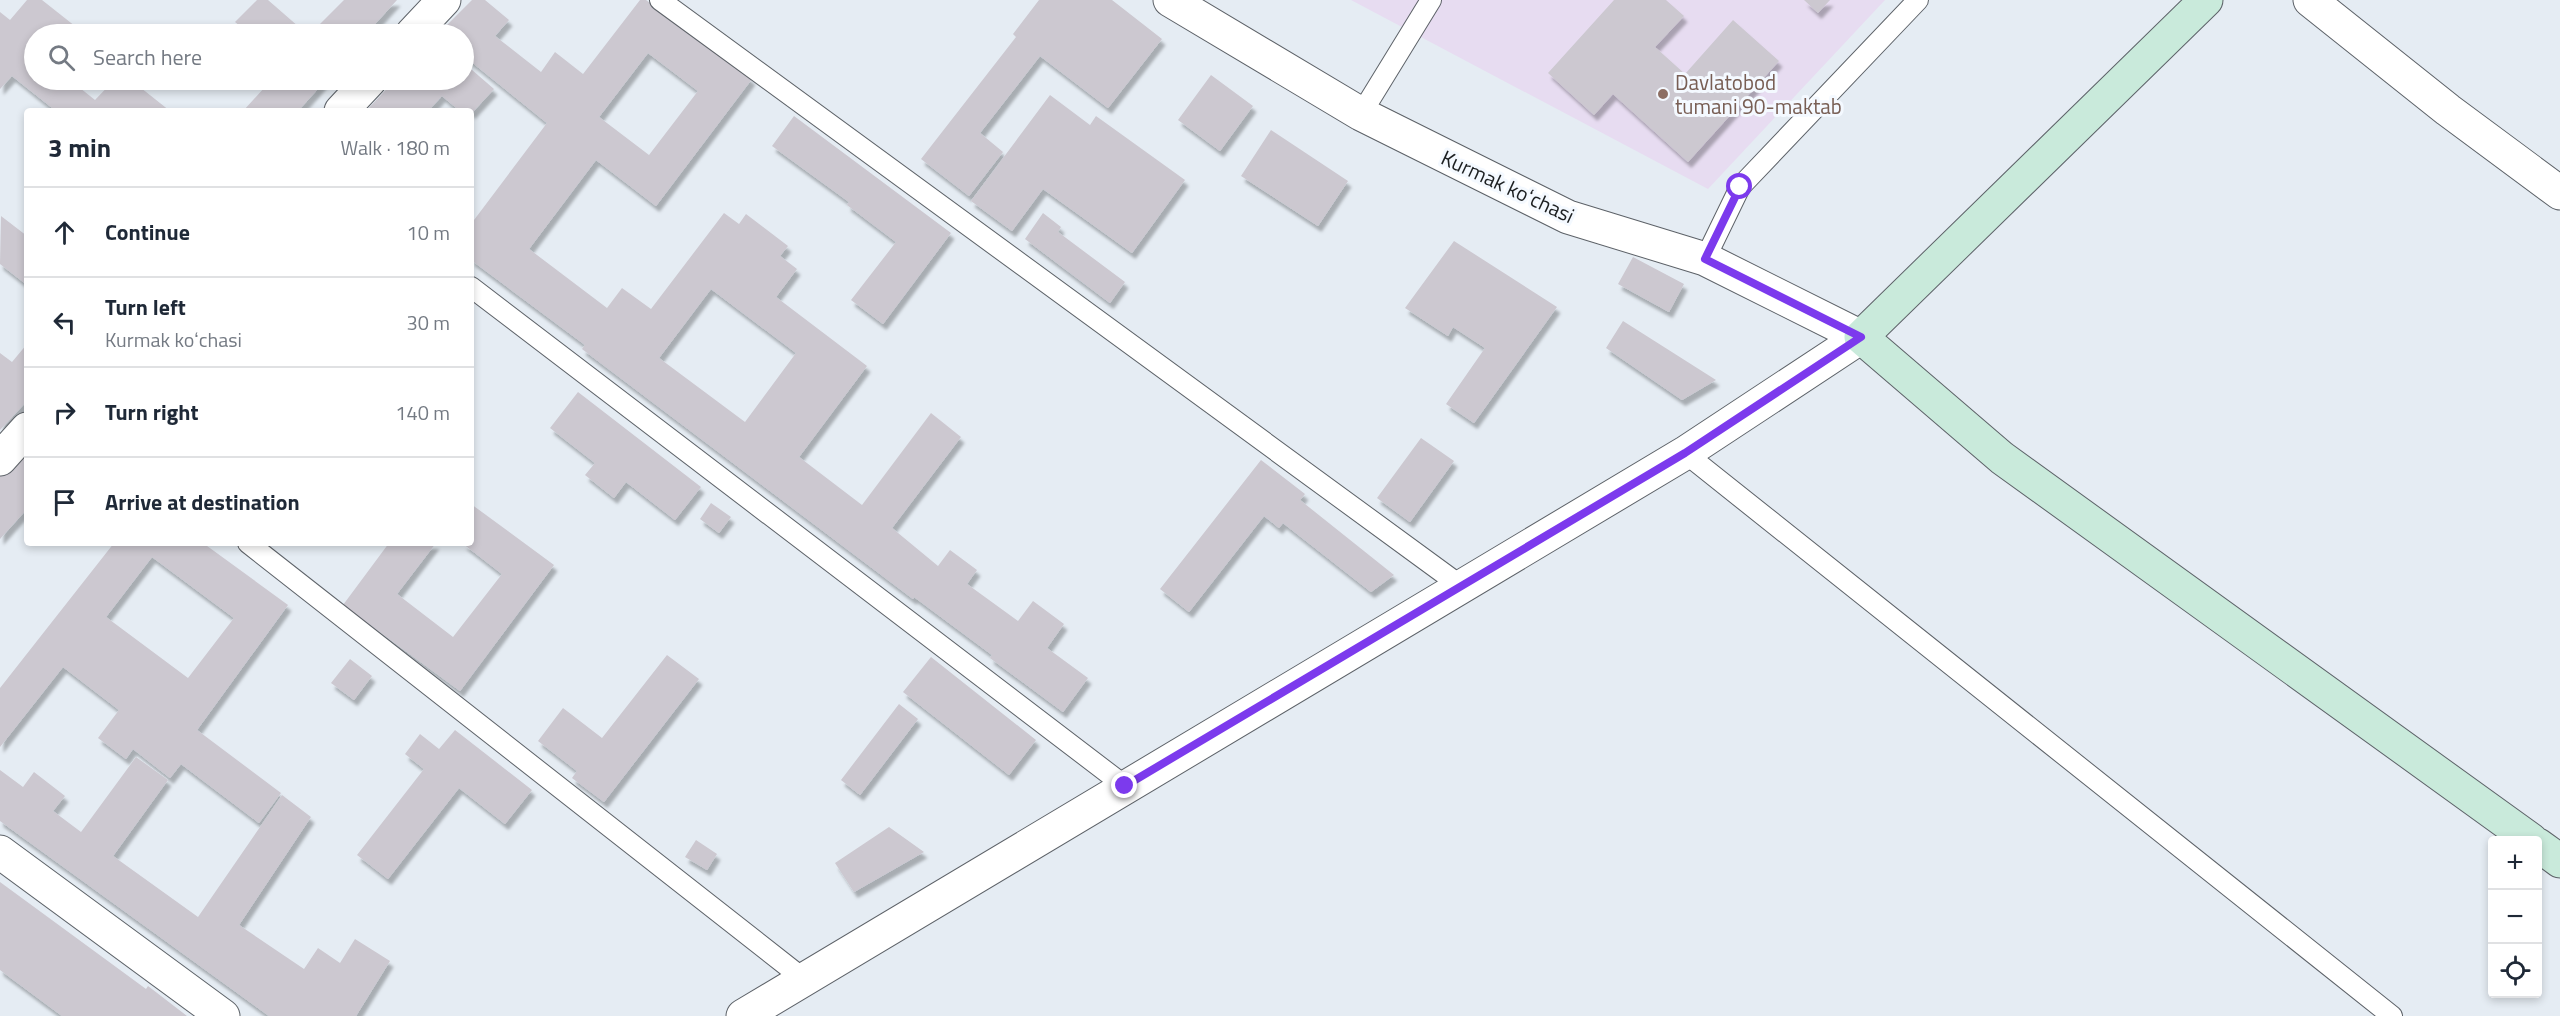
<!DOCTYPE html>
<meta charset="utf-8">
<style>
body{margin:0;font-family:"Titillium Web",sans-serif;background:#f6f6f7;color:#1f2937}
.controls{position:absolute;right:18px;bottom:18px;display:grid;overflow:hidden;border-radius:6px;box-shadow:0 3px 9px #0003}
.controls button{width:54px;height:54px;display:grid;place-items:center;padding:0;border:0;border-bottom:2px solid #e0e1e3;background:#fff;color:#1f2937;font:30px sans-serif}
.stop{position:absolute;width:18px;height:18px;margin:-14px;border:4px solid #7c3aed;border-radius:50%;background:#fff}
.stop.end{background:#7c3aed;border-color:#fff;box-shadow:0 2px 6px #0008}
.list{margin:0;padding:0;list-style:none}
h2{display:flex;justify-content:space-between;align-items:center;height:78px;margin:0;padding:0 24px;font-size:26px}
h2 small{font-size:20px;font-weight:400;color:#747a83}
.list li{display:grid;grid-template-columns:39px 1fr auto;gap:18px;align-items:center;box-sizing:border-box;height:90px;padding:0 24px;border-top:2px solid #e0e1e3}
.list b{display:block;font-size:22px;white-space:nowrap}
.list p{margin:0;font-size:20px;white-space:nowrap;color:#747a83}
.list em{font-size:20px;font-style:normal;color:#747a83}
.icon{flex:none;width:33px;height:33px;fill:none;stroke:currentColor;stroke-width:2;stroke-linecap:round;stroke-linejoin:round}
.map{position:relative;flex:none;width:2560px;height:1016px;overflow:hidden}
.search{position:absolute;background:#fff;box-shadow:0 3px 9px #0003;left:24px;top:24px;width:450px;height:66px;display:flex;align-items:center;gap:15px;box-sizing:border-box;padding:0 21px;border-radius:33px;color:#747a83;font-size:22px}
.panel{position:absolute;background:#fff;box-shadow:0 3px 9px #0003;left:24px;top:108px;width:450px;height:438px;border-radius:6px}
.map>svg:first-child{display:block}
</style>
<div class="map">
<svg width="2560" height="1016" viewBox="0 0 2560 1016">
<defs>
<filter id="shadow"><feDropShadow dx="3.5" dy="6" stdDeviation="1.5" flood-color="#0004"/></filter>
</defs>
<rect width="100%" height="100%" fill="#e5ecf3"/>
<path fill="#e7dcf1" d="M1351,0h534l-177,189z"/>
<path fill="#ccc8d0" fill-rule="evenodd" filter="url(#shadow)" d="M27,0h15l43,34h-51v46h36l25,20 19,-20h17l39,31h-114l-44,-35 -12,13v-77l10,8z
M257,0h11l39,34h-57l-15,-12z
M344,0h53l-31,34h-56z
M472,0h13l24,20 -14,16 46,36 14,-20 28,22 57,-74h6l106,79 -96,127 -60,-46 -67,89 78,59 15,-20 29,21 73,-96 15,11 7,-10 42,32 -8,10 17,13 -21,28 91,69 -68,91 63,48 69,-92 30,24 -69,91 46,38 12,-16 27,20 -10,14 51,37 15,-20 31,23 -17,24 41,30 -25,34 -73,-54 2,-3 -78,-58 -1,2 -331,-250 3,-4 -114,-85v-36l76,-101 -83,-67v-22h-26zM648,53l50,38 -49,64 -50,-38zM711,289l85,64 -51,69 -86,-64z
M1039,0h73l50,39 -54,69 -68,-52 -60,77 23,19 -34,44 -48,-37 95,-122 -3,-3z
M1614,0h52l18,16 -29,31 30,27 48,-54 46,41 -91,101 -75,-68 -19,21 -46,-42z
M1804,0h26l-12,13z
M464,63l30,26 -23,25v-3h-11l-18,-15 -14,15h-62l29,-31h69z
M1211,75l42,31 -33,45 -42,-31z
M256,80h70l-28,31h-55l22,-24z
M1050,95l40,30 6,-9 89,64 -53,73 -89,-64 -31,42 -41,-30z
M794,116l157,117 -68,91 -32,-24 45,-58 -49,-37 2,-3 -77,-56z
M1271,130l77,51 -30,45 -77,-50z
M1043,213l18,14 -3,5 67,50 -15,21 -85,-64z
M1,216l26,20v49l-27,-21z
M1454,241l103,66 -83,116 -28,-19 39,-56 -32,-21 -5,9 -43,-28z
M1633,257l51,27 -15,28 -51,-28z
M1623,321l93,59 -34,20 -76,-52z
M27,344v57l-27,29v-77l12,9z
M578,392l123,95 -26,33 -49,-38 -12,16 -29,-23 10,-12 -45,-35z
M1421,438l33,23 -44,61 -33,-24z
M27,444v65l-27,30v-65z
M1261,460l44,34 -5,6 94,75 -23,17 -88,-69 -4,5 -15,-12 -75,96 -29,-23z
M711,503l20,14 -12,16 -19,-14z
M471,504l83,61 -94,126 -117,-86 46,-62h47l-39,51 56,43 49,-63 -40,-31h9z
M114,543h89l85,62 -91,125 84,63 -22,30 -78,-59 -11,14 -37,-29 -7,10 -28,-21 21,-28 -56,-43 -63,80v-59zM152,557l82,61 -46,60 -82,-61z
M667,655l32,24 -95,123 -32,-24 5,-7 -39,-30 25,-33 39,30z
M931,657l105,83 -27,35 -106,-83z
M350,659l22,17 -18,24 -23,-17z
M899,704l19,15 -58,76 -19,-15z
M455,730l77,60 -27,34 -46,-36 -71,91 -31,-24 67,-86 -19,-15 15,-20 19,15z
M136,757l32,23 -55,76 85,61 84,-122 29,22 -72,108 65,44 14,-21 22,15 15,-24 35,22 -34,55h-87l-269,-195v-51l23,17 11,-15 31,24 -12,15 28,21z
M889,827l35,25 -70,40 -19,-29z
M696,840l21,14 -10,16 -22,-13z
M0,882l146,107 2,-3 39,30h-125l-62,-46z"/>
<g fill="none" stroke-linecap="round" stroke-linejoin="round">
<g stroke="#5d6268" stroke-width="22">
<path id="lane" d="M660,0l801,586
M1361,114l70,-114
M1705,259l35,-72 178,-187
M471,287l654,499
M1685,453l707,563
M248,543l557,437"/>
</g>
<g stroke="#5d6268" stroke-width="35">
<path id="street" d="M1170,0l191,114 207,103 137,42 156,78
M2310,0l138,110 112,83
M412,34l32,-34
M341,111l29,-31
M0,459l27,-30
M0,852l223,164
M743,1016l942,-563 176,-116"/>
</g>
<g stroke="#5d6268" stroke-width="35">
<path id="secondary" d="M2206,0l-345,337 141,121 529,382
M2538,845l22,16"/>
</g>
<use href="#lane" stroke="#fff" stroke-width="20"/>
<use href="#street" stroke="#fff" stroke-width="33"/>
<use href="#secondary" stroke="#c9eadb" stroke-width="33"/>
</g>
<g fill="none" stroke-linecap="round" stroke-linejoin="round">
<path stroke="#7c3aed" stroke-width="8" d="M1125,786l560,-333 176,-116 -156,-78 35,-72"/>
</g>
<circle fill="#8d6e63" stroke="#f4f9ff" stroke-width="2" cx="1663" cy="94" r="6"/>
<g text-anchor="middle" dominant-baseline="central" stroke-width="6" stroke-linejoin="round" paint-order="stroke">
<g font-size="21" fill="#785e54" stroke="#f4f9ff" text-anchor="start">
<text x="1675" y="82">Davlatobod<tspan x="1675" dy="24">tumani 90-maktab</tspan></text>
</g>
<g font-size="21" fill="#1c1f21" stroke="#f4f9ff">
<text transform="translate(1508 186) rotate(25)">Kurmak koʻchasi</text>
</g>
</g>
</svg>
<div class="controls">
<button>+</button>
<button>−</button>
<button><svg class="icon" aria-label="locate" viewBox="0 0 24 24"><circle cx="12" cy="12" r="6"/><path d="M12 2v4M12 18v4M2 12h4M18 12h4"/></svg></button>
</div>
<div class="stop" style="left:1740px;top:187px"></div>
<div class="stop end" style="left:1125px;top:786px"></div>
<div class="search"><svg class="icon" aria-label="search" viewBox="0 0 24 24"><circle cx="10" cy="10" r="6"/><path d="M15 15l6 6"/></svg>Search here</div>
<section class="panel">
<h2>3 min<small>Walk · 180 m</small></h2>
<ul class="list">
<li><svg class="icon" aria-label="ahead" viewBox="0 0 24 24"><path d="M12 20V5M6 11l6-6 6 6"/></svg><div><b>Continue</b></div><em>10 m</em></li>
<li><svg class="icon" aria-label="left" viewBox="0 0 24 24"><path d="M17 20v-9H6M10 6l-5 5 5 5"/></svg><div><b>Turn left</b><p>Kurmak koʻchasi</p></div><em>30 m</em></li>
<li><svg class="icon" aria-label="right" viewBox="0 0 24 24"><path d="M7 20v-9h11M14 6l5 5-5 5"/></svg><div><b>Turn right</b></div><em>140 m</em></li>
<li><svg class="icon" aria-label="arrive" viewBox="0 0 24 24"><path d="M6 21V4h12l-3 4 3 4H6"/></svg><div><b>Arrive at destination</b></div></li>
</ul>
</section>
</div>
